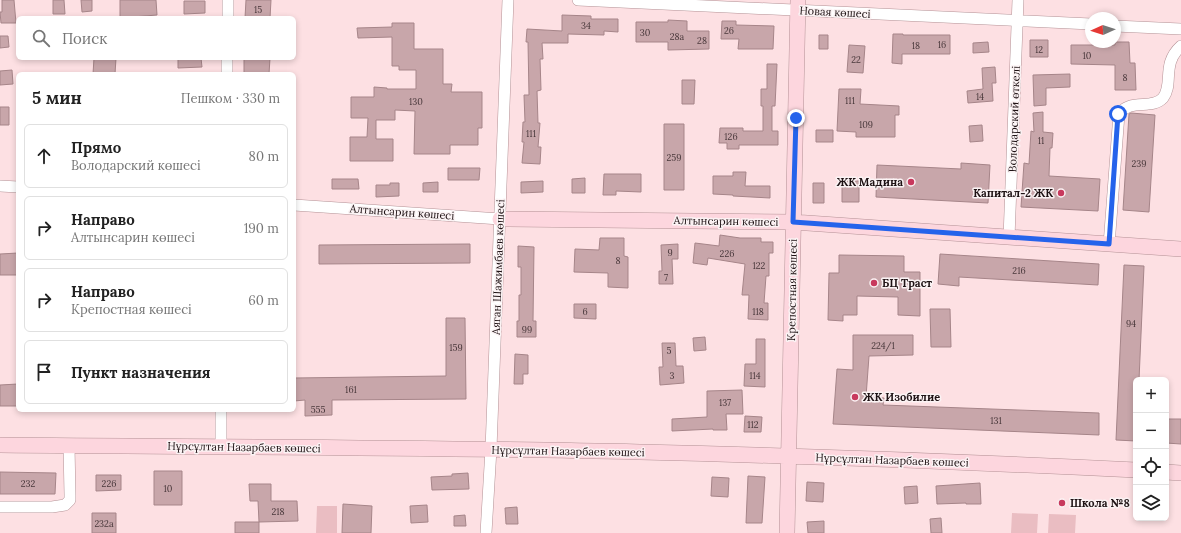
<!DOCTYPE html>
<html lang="ru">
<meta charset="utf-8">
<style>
body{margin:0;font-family:Lora,serif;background:#f2f2f2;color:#222}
.controls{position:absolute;right:12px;bottom:12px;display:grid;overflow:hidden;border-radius:6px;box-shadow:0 2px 6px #0003}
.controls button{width:36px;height:36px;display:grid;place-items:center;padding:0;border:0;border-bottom:1px solid #e0e0e0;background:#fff;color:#222;font:20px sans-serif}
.compass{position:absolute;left:1085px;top:12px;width:36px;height:36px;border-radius:50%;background:#fff;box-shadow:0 2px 6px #0003;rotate:267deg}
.stop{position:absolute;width:12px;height:12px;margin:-9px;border:3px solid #2563eb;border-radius:50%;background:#fff}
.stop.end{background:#2563eb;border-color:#fff;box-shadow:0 1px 4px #0008}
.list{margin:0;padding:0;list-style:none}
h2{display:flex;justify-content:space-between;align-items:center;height:52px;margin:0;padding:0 16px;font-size:17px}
h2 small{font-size:13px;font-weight:400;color:#767676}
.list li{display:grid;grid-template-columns:26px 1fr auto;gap:12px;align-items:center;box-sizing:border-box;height:64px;margin:0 8px 8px;padding:0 8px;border:1px solid #e0e0e0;border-radius:6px}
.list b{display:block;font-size:15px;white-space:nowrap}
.list p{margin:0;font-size:13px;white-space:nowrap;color:#767676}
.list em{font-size:13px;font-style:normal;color:#767676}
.icon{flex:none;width:22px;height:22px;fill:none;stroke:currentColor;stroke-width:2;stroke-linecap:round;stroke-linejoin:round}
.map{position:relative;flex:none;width:1181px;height:533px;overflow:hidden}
.search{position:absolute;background:#fff;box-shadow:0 2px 6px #0003;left:16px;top:16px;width:280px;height:44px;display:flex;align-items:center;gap:10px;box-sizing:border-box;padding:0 14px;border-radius:6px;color:#767676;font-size:15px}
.panel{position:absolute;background:#fff;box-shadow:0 2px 6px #0003;left:16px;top:72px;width:280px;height:340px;border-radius:6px}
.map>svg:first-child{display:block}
</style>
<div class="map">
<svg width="1181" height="533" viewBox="0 0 1181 533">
<rect width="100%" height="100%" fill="#fde0e3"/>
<path fill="#eabdc2" d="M317,506h20v27h-21z
M1012,513l26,1 -1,19h-26z
M1049,514l27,1 -1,18h-27z"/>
<path fill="#c8a6aa" stroke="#a68589" d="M2,0h12l2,23h-15l-1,-11h2z
M53,0h11l1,14h-12z
M81,0h11v11l-10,1z
M120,0h36l1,15 -37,3z
M246,0h25l-1,18h-25z
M184,1h21v12l-21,1z
M562,15l29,1v3h27v13l-14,-1v4l-36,-1v9h-26l1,16h-3l1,31 -4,1 1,32h2l-2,24h3l-1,17 -18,-1 2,-21h-2l1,-20h2l-1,-27h5l-1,-53h-2l1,-13 35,2z
M668,20l19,1v10h22v18l-41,1v-8h-32v-20h32z
M722,21h14v4l38,1 -1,23h-35l1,-10h-18z
M392,23h22v26h29v35h9l-1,8h31v36h-4v17h-28v9h-36l1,-43 -20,-1v10h-19v19h17v22h-43v-24h17l1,-19h-17v-21h23v-10l13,1v1h29v-19h-17v-4h-7v-29l-34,1 -1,-10 35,-1z
M893,34h10v1h47v19h-48v10l-10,-1z
M819,35h9v14h-9z
M0,36h8l1,11 -9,1z
M1030,40h18v17h-18z
M988,42l1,10 -16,1v-10z
M1115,42h14l1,21h5l1,27h-21v-25l-44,-1v-19h44z
M849,45l16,1 -2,27 -16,-1z
M94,58h22l-1,16h-22z
M178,58h23l1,9 -24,1z
M244,58h26l-1,16h-25z
M767,64h10l-2,42h-3v25h6v14h-39v4h-12v-6h-8l1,-15h23v3h20v-25h-2v-17h6z
M995,67l1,16h-4l1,18 -25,2 -1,-12 16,-2 -1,-21z
M12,70l1,14 -13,1v-14z
M1070,74v13l-24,1v17l-12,1 -1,-31z
M682,80h13l-1,24h-12z
M839,89h22l-1,15 39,2v9h-4v22h-39v-5l-19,-1z
M0,107h9v18h-9z
M1043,112v20l10,1 -1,15h-2l-1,28 51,3 -2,32 -77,-4 3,-44 5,1 2,-33 3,1 -1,-19z
M1131,113l24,2 -6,97 -26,-2 6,-96z
M664,124h20v66h-20z
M982,125l1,16 -13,1 -1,-16z
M816,130h17v12h-17z
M961,163l29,2 -2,38 -112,-6 1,-32 84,4z
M448,168h32l-1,12h-31z
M733,172h13l-1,14h25v12l-37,-2v-1l-20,-1v-18h20z
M604,174h37v18l-25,-1v4h-13z
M585,178v15h-13v-14z
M332,179h26l1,10h-27z
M543,181v11l-22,1v-11z
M842,181h17v21h-17z
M438,182v10h-15v-9z
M390,183h9v13l-23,1v-12h14z
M813,183h11v20h-11z
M720,235l20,3h21v4h12v11h-4v23h-3l-2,27h4v17l-20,-1 1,-24h-7l3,-31 -37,-6 -1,7 -14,-2 2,-20 24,3z
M600,238h24v18l4,1v31l-20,-1v-14l-34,-1 1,-23 24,1z
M470,244v19l-151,1v-19z
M678,244v15h-6l1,25h-14v-13h3l-1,-26z
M518,246l16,1 -1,74h3v16h-19v-16h2v-26h2v-28h-3z
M18,253v22h-18v-21z
M940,254l159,10 -1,21 -139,-8v9l-21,-2z
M839,255l65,1v16h16v44l-22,-1v-18l-41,-1v19h-14v6l-15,-1 1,-47h10z
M1124,265l20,1 -5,114h-3v61l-20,-1z
M574,304h22v15l-22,-1z
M930,309h20l1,38h-20z
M446,318h19l1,81 -134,1v15l-27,1v-16l-11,1v-23l152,-2z
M853,335h60v20l-44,1 -3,41 18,1 -1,7 216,8v22l-266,-11 4,-55 16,1z
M705,337l1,13 -12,1 -1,-13z
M756,339h9v48l-21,-1 1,-22h11z
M662,343h13l1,23h7l1,17 -24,2 -1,-18h4z
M515,354l13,1v19h-5v10h-9z
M18,384v22h-18v-21z
M742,390l1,24h-17l1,16h-14v-1l-41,2v-12l35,-2v-26z
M745,416l17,1 -1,15h-17z
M1166,419h15v25l-15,-1z
M154,471h28v34h-28z
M0,472l56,1 -1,21h-55z
M468,473l1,16 -37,1 -1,-13 21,-1v-2z
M96,475h25v15l-25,1z
M748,476l17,1 -3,46h-16z
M712,477l17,1 -1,19 -17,-1z
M807,482l17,1 -1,19 -17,-1z
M980,483l1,21h-15v-1l-29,1 -1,-18z
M249,484h22v17h26l1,20 -39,1 -1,-21h-8z
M917,486l1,17 -13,1 -1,-17z
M343,504l29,2 -1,27h-29z
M427,505l1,17 -17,1 -1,-17z
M517,507l1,17h-12l-1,-16z
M92,513h24v20h-24z
M465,515l1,11h-12v-10z
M941,518l1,15h-11l-1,-14z
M824,521v12h-16l-1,-11z
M235,522h24v11h-24z"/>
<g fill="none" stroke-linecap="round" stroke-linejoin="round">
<g stroke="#b49296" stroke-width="12">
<path id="street" d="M578,0l513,24
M228,18v-18
M1115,26l66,3
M227,74v-16
M0,186l18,1
M294,205l206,14
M1009,238l9,-238
M1109,245l10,-131c11,-16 33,-4 44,-16 11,-14 -2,-34 18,-52
M221,446v-36
M0,507h52l13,-2 5,-5v-5l-1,-49
M486,533l5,-84 17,-449"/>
</g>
<g stroke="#b49296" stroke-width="16">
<path id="secondary" d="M500,219l293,3 388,27
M0,445c213,2 426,2 640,7 165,4 331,10 496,18
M1166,472l15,1
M787,533l11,-533"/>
</g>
<use href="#street" stroke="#fff" stroke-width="11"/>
<use href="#secondary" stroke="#fdd6de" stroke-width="15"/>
</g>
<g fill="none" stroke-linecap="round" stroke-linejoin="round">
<path stroke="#2563eb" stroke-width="5" d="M796,118l-3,104 316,22 9,-130"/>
</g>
<g fill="#c8395d" stroke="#fbf3f4" stroke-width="1.5">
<circle cx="911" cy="182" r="4"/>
<circle cx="1061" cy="193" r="4"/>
<circle cx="874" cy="283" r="4"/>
<circle cx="855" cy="397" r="4"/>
<circle cx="1062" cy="503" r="4"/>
</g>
<g text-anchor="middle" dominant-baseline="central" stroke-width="3" stroke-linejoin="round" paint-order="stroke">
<g font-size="9" fill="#48373a">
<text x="258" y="9">15</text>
<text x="586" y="25">34</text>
<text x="729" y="30">26</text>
<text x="645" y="32">30</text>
<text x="677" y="36">28а</text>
<text x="702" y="40">28</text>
<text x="942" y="44">16</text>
<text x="916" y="45">18</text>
<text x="1039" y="49">12</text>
<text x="1087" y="55">10</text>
<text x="856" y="59">22</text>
<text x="1125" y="77">8</text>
<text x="980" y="96">14</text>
<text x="850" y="100">111</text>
<text x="416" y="101">130</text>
<text x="866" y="124">109</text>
<text x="531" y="133">111</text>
<text x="731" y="136">126</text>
<text x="1041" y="140">11</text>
<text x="674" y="157">259</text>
<text x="1139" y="163">239</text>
<text x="670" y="252">9</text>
<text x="727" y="253">226</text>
<text x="618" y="260">8</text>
<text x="759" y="265">122</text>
<text x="1019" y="270">216</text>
<text x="666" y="277">7</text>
<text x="585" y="311">6</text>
<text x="758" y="311">118</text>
<text x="1131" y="323">94</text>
<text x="527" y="329">99</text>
<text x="883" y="345">224/1</text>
<text x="456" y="347">159</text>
<text x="669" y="350">5</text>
<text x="672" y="375">3</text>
<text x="755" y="375">114</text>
<text x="351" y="389">161</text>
<text x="725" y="402">137</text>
<text x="318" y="409">555</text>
<text x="996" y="420">131</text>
<text x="753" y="424">112</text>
<text x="28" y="483">232</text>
<text x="109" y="483">226</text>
<text x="168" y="488">10</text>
<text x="278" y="511">218</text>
<text x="104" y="523">232а</text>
</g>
<g font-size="11" fill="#1e1214" stroke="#fbf3f4">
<text transform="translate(835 12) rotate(3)">Новая көшесі</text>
<text transform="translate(1014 119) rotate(-88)">Володарский өткелі</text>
<text transform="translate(402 212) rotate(4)">Алтынсарин көшесі</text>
<text transform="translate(726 221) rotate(1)">Алтынсарин көшесі</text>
<text transform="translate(498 267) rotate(-88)">Аяган Шажимбаев көшесі</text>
<text transform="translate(792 290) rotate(-89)">Крепостная көшесі</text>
<text transform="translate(244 447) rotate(1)">Нұрсұлтан Назарбаев көшесі</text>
<text transform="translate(568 451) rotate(1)">Нұрсұлтан Назарбаев көшесі</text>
<text transform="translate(892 460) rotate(2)">Нұрсұлтан Назарбаев көшесі</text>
</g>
<g font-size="11" font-weight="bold" fill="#1e1214" stroke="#fbf3f4" text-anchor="start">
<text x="903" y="182" text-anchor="end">ЖК Мадина</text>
<text x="1053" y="193" text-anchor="end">Капитал-2 ЖК</text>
<text x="882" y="283">БЦ Траст</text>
<text x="863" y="397">ЖК Изобилие</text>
<text x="1070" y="503">Школа №8</text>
</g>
</g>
</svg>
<div class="controls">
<button>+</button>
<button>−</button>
<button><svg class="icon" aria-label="locate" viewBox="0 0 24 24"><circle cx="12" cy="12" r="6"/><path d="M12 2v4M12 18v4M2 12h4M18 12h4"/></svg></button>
<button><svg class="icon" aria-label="layers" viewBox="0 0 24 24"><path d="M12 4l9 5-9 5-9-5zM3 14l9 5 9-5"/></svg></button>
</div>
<svg class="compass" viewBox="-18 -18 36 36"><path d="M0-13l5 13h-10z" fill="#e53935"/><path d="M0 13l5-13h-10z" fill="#767676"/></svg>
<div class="stop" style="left:1118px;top:114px"></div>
<div class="stop end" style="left:796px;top:118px"></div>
<div class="search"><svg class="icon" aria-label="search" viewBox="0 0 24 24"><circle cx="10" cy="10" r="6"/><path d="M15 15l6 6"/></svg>Поиск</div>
<section class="panel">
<h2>5 мин<small>Пешком · 330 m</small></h2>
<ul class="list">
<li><svg class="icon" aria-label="ahead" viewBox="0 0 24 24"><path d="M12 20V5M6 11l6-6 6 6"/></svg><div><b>Прямо</b><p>Володарский көшесі</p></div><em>80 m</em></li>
<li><svg class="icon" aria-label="right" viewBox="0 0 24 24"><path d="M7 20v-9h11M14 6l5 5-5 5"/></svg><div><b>Направо</b><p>Алтынсарин көшесі</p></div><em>190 m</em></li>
<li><svg class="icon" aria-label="right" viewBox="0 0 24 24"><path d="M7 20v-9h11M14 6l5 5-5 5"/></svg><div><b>Направо</b><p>Крепостная көшесі</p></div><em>60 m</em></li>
<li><svg class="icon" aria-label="arrive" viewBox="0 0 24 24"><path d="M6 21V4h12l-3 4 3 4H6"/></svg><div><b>Пункт назначения</b></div></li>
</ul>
</section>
</div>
